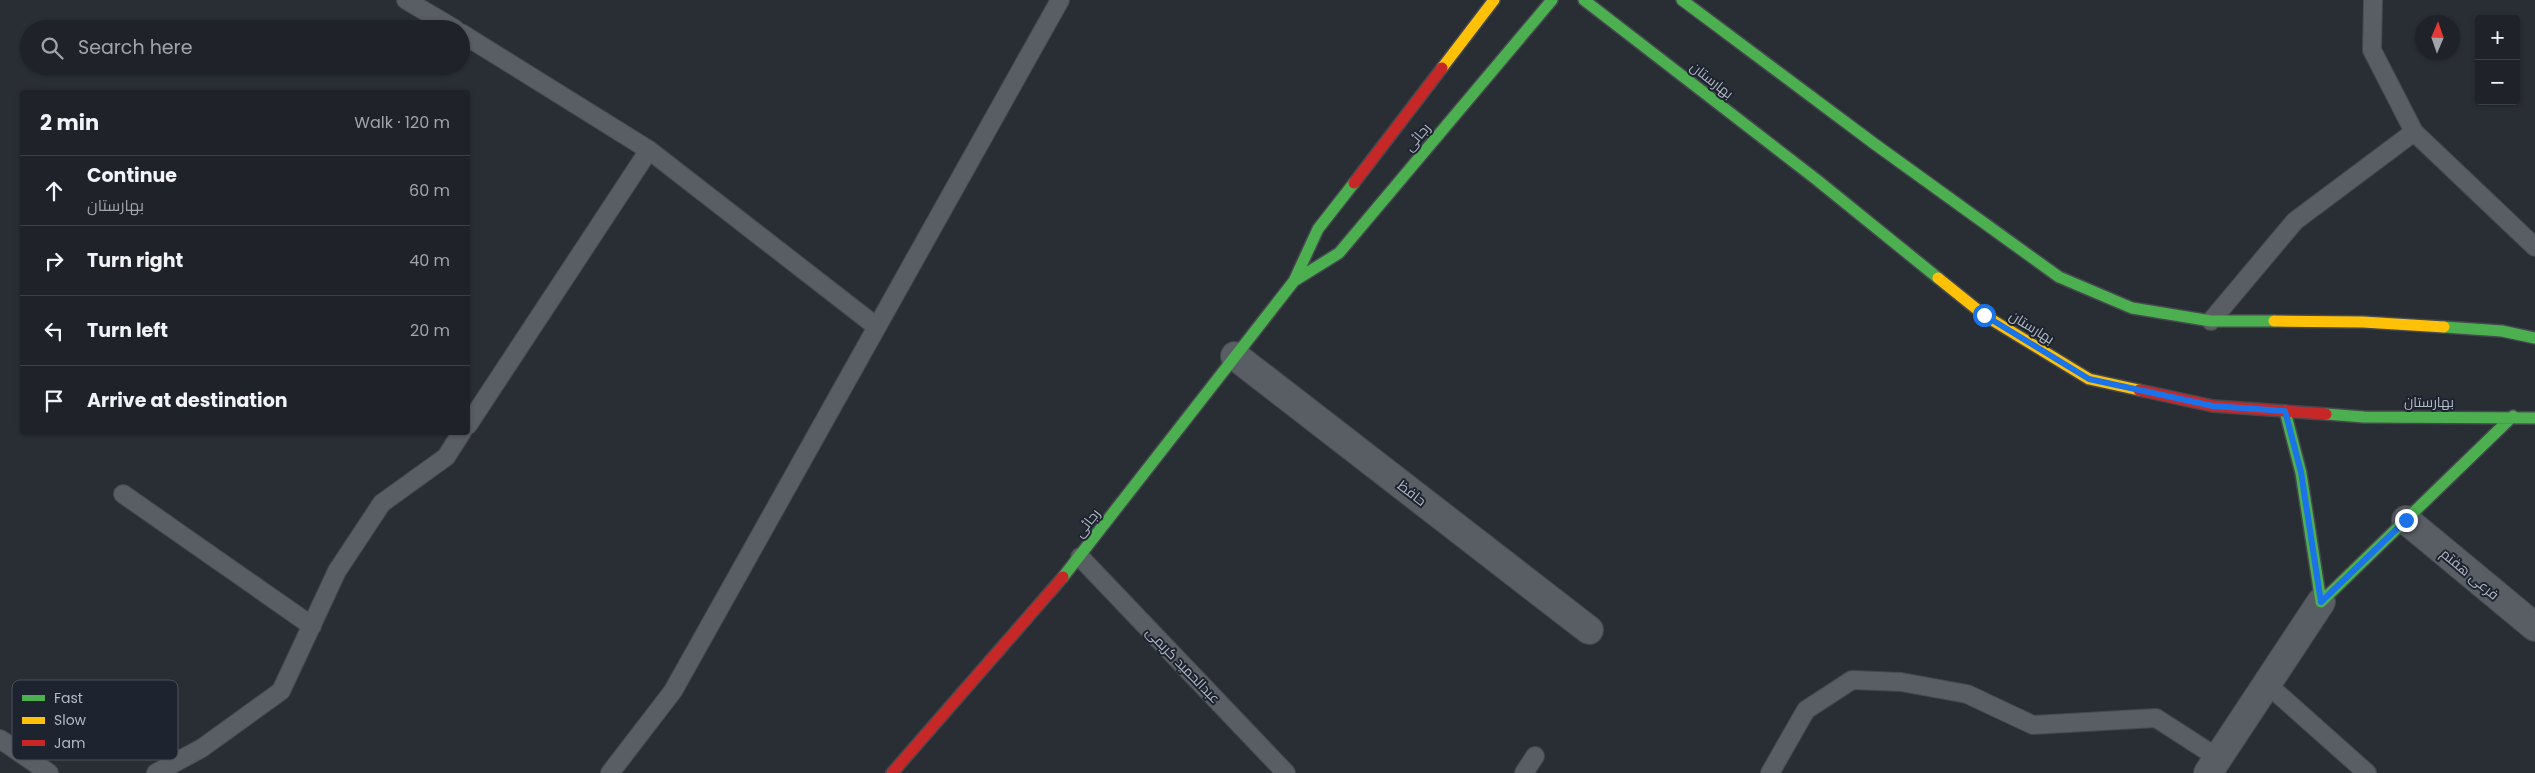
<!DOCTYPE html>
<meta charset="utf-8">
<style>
body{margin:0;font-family:Poppins,Cairo,sans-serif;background:#272a30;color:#f1f3f6}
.controls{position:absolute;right:15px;top:15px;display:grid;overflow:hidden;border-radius:5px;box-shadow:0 1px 4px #0004}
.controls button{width:45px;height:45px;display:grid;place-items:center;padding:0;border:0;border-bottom:1px solid #3c3f45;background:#1f2228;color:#f1f3f6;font:25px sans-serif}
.compass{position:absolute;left:2415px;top:15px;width:45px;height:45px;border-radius:50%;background:#1f2228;box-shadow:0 1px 4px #0004;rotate:2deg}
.stop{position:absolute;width:15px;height:15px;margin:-11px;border:4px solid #1a73e8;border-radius:50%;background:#fff}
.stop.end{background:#1a73e8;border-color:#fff;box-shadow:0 1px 5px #0008}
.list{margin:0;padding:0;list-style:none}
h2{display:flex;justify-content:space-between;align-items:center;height:65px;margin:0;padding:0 20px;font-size:21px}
h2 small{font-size:16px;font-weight:400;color:#a1a4a8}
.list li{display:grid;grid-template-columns:32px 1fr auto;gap:15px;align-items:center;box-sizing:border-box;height:70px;padding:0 20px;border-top:1px solid #3c3f45}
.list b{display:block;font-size:19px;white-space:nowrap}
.list p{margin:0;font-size:16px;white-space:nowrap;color:#a1a4a8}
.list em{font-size:16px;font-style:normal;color:#a1a4a8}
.icon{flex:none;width:28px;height:28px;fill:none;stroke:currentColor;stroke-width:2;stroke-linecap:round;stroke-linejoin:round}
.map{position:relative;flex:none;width:2535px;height:773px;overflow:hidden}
.search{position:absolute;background:#1f2228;box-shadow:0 1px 4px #0004;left:20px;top:20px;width:450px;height:55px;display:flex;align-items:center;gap:12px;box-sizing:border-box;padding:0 18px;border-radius:28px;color:#a1a4a8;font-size:19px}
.panel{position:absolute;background:#1f2228;box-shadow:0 1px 4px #0004;left:20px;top:90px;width:450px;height:345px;border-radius:5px}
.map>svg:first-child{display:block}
</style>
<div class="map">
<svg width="2535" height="773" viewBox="0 0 2535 773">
<rect width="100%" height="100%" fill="#292e35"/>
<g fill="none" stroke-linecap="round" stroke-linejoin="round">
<g stroke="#45494e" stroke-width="20">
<path id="lane" d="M406,0l49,29
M2373,0l-1,50 42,82
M461,33l188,117 228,177
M2211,321l84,-100 119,-89 121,115
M468,425l181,-275
M123,494l189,132
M1080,557l206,216
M2267,684l100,89
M0,739l49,34
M156,773l46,-25 79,-57 56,-120 45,-68 64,-46 16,-25
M610,773l63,-82 387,-691
M1524,773l11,-17
M1770,773l36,-63 46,-30 49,2 66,12 66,31 123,-7 62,40"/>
</g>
<g stroke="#45494e" stroke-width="30">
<path id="street" d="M1235,356l354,274
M2406,520l129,107
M2208,773l113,-171"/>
</g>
<g stroke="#45494e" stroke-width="14">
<path id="fast" d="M1584,0l233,180 121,98
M1682,0l194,145 183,132 73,31 79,13h63
M1294,281l45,-28 213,-253
M2444,327l58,4 33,7
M2285,411l16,62 20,129 192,-186
M2326,414l38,3 171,1
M1063,577l231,-296 24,-52 36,-46"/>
</g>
<g stroke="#45494e" stroke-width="14">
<path id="slow" d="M1442,68l52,-68
M1938,278l46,37 105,64 50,11
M2274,321l89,1 81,5"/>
</g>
<g stroke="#45494e" stroke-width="14">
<path id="jam" d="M1354,183l88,-115
M2139,390l74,16 113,8
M892,773l171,-196"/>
</g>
<use href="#lane" stroke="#595d64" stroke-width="18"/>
<use href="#street" stroke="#595d64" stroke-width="28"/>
<use href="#fast" stroke="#4caf50" stroke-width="11"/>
<use href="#slow" stroke="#ffc107" stroke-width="11"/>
<use href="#jam" stroke="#c62828" stroke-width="11"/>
</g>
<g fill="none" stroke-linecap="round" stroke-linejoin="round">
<path stroke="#1a73e8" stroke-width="6" d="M1984,315l105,64 124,27 72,5 16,61 20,130 85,-82"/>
</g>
<g text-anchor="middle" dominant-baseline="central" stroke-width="4" stroke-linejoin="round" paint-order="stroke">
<g font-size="14" fill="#b3bac6" stroke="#1d2430">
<text transform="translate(1712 80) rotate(38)">بهارستان</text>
<text transform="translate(1417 137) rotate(-50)">رجائی</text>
<text transform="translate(2032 327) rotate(32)">بهارستان</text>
<text x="2429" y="402">بهارستان</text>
<text transform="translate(1412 493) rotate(38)">حافظ</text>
<text transform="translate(1087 523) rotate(-52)">رجائی</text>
<text transform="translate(2470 574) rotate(40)">فرعی هفتم</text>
<text transform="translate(1183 665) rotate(46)">عبدالحمید کریمی</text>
</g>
</g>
<rect x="12" y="680" width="166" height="80" rx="8" fill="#1d2430" stroke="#4a515d" stroke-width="1"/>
<rect x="22" y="695" width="23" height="6" fill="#4caf50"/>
<rect x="22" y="717" width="23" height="7" fill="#ffc107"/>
<rect x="22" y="740" width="23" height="6" fill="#c62828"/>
<g font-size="14" fill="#b3bac6">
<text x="54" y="703">Fast</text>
<text x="54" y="725">Slow</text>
<text x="54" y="748">Jam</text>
</g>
</svg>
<div class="controls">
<button>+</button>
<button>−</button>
</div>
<svg class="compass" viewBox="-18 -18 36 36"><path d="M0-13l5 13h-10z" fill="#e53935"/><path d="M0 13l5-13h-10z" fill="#a1a4a8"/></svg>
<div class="stop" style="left:1984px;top:315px"></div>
<div class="stop end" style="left:2406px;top:520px"></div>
<div class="search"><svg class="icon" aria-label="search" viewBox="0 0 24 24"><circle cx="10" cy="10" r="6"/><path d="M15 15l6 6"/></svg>Search here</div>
<section class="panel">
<h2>2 min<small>Walk · 120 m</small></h2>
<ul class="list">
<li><svg class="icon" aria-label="ahead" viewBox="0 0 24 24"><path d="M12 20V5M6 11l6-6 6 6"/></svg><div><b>Continue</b><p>بهارستان</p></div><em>60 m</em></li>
<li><svg class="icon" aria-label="right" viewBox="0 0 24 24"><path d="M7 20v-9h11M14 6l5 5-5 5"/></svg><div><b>Turn right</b></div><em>40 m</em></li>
<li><svg class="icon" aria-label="left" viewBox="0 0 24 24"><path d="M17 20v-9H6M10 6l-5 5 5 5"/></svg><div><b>Turn left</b></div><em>20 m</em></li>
<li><svg class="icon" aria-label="arrive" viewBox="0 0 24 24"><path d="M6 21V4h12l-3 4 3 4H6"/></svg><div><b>Arrive at destination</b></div></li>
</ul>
</section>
</div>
